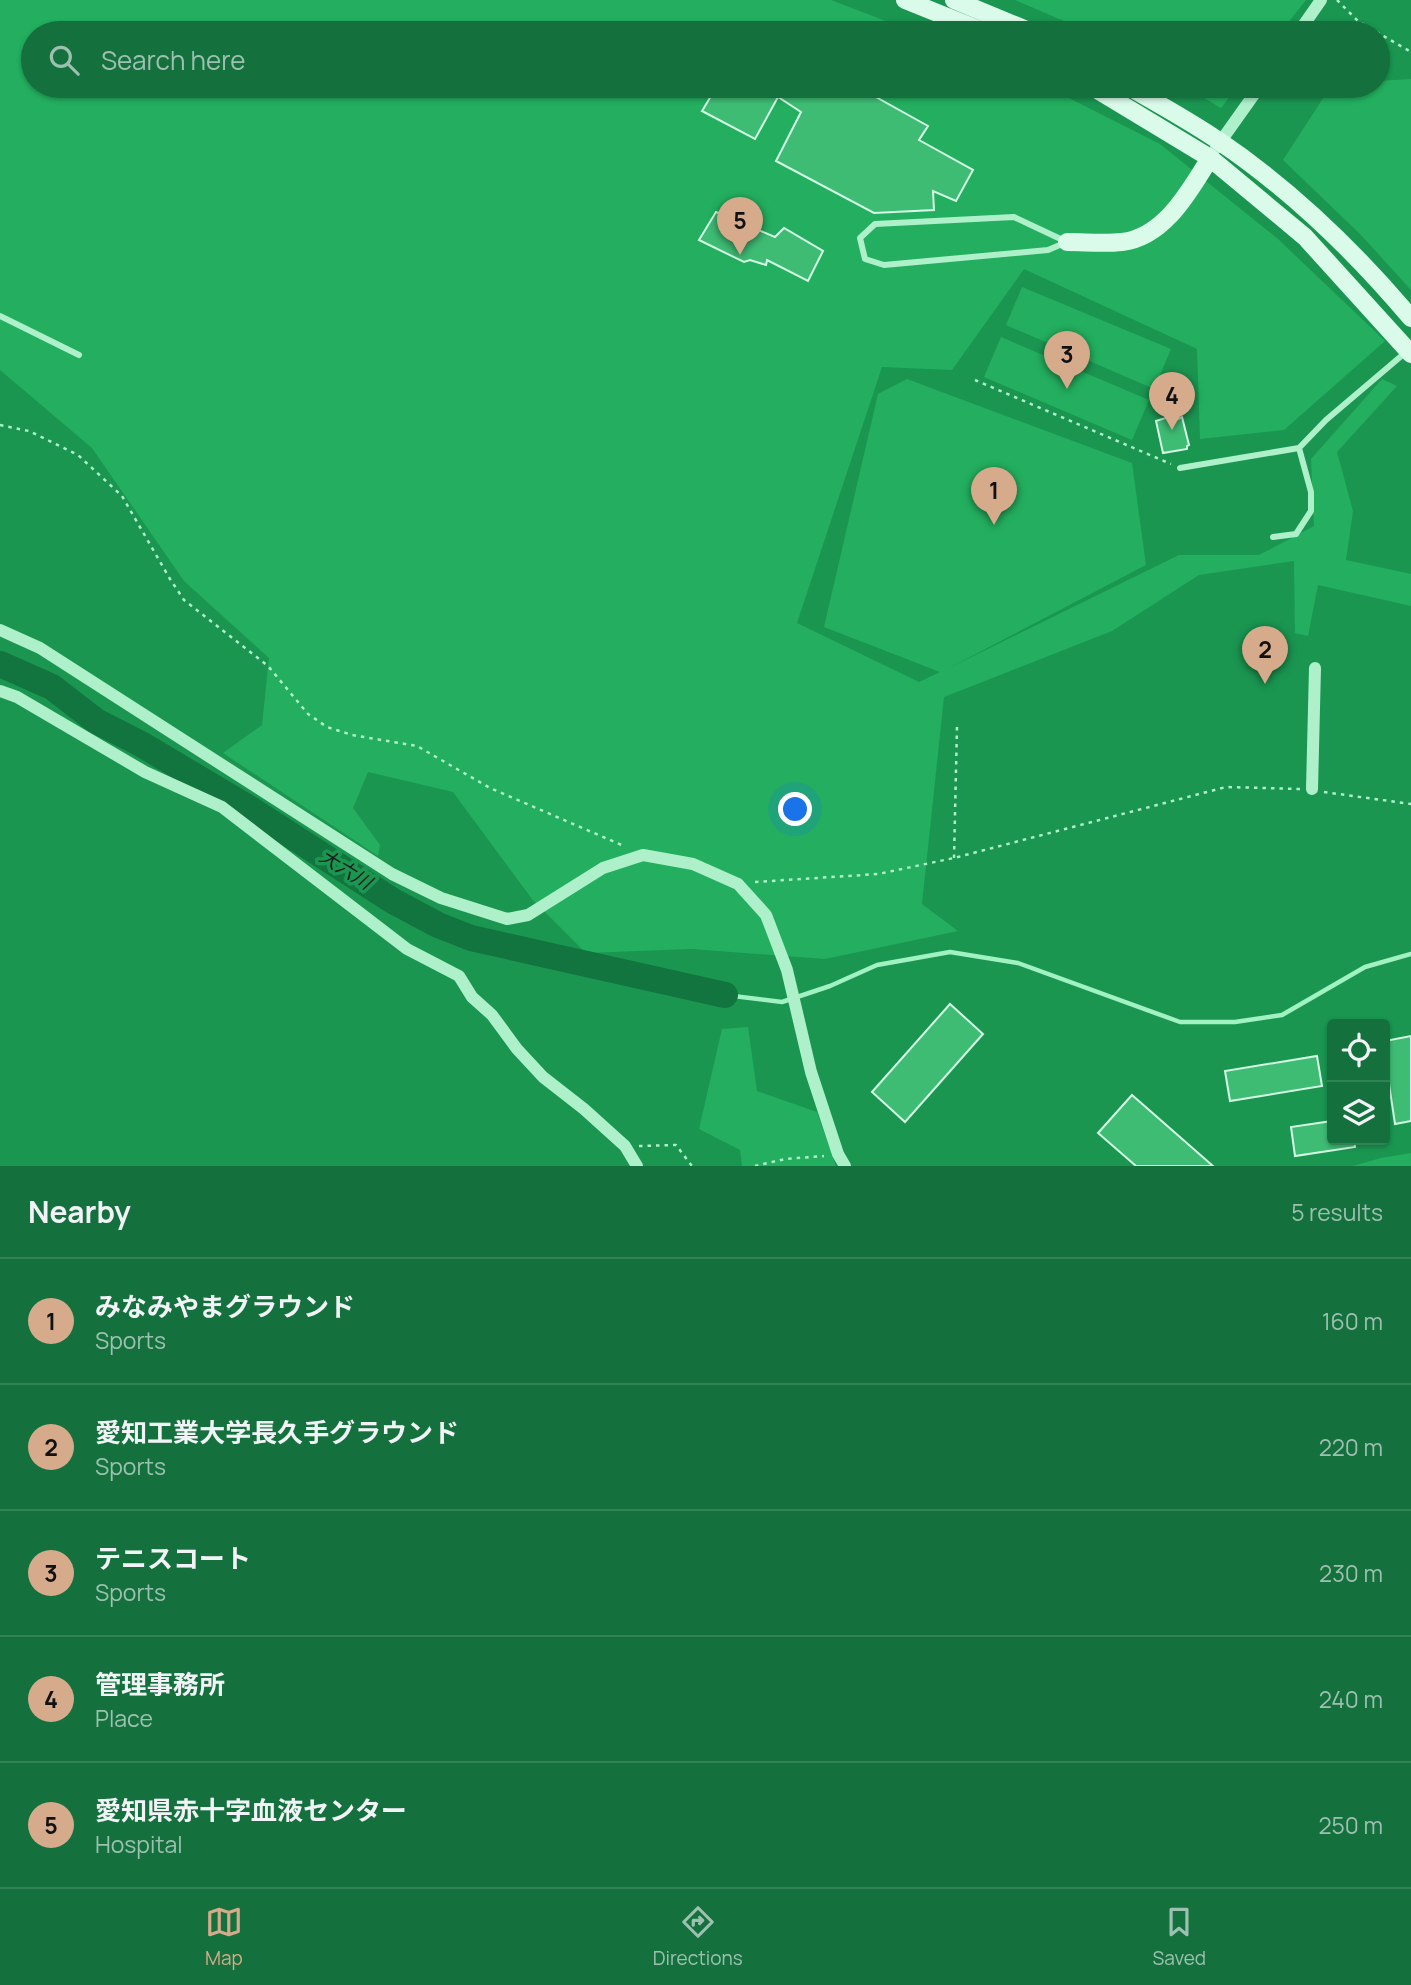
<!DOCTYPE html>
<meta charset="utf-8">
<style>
body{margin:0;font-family:Manrope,"Noto Sans JP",sans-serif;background:#217848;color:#f1f3f6}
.controls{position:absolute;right:21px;bottom:21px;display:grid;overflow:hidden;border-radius:7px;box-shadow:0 2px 5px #0004}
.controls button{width:63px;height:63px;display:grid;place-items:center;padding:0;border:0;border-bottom:2px solid #338257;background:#14703d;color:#f1f3f6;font:35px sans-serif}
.you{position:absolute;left:796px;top:810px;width:24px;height:24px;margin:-18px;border:5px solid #fff;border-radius:50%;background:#1a73e8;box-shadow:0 0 0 10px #1a73e833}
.badge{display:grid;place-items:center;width:46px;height:46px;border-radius:50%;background:#d6ab8b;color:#111;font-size:23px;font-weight:700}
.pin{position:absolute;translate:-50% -58px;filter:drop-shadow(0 2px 4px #0008)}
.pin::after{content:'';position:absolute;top:37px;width:24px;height:21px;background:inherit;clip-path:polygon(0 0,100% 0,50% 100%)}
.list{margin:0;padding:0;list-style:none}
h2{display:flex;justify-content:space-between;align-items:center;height:91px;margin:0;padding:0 28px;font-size:30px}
h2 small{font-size:23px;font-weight:400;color:#9dc1b0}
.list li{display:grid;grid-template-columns:46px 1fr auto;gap:21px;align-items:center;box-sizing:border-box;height:126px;padding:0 28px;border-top:2px solid #338257}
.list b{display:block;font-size:26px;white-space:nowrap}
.list p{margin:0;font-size:23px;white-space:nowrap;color:#9dc1b0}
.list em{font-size:23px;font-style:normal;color:#9dc1b0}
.icon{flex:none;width:38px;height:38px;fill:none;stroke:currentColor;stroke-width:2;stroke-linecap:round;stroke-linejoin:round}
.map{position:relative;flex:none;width:1411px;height:1166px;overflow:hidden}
.search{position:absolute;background:#14703d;box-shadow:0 2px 5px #0004;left:21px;right:21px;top:21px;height:77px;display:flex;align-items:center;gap:18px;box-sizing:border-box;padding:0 24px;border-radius:38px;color:#9dc1b0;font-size:26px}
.sheet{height:721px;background:#14703d}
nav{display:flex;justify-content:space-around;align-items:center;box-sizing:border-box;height:98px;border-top:2px solid #338257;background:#14703d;font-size:19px;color:#9dc1b0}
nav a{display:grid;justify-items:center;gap:4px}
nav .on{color:#d6ab8b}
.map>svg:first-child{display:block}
</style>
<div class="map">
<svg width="1411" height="1166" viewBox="0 0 1411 1166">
<rect width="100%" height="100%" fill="#1a9651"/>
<path fill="#23af5f" d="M0,0h831l86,33h-884v53h1012l115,58 118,95 107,102 -101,89 -84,9 -3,-90 -173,-80 -72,101 -70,-3 -85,256 122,59 21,-10 -116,-45 54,-233 29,-15 225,84 14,102 -199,104 232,-114h80l55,-29 -3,-67 71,-80 15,7 -60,66 16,59 -7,49 65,14v32l-93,-21 -10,51 -13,-3 -1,-72 -95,14 -87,56 -168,66 -22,207 36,27 -133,28 -133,-10 -106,4 -54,-54 -79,-107 -85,-20 -15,36 27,37 -2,11 -155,-103 39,-28 7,-67 -85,-77 -92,-133 -92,-78z
M1015,0h291l-26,33h-188z
M1411,79v211l-50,-55 -78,-75 48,-74h47v-5z
M1184,86h54l-17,22z
M1022,287l149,62 -17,40 -148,-64z
M1001,337l148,63 -17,40 -148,-63z
M748,1027l9,64 60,21 19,54h-94l-2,-16 -41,-21 23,-100z
M1411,1153v13h-58l28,-8z"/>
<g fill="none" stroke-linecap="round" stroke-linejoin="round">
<path stroke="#a0f2c2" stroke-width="4.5" d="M725,995l57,7 48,-16 47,-21 73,-13 68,11 162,59h55l47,-7 83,-48 46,-13"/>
<path stroke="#12743e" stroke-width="26" d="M0,664l52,23 44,34 45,23 106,63 146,94 45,24 33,13 254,57"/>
</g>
<path fill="#3ebc74" stroke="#d4fbe5" stroke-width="2" d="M717,86h139l72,40 -9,14 54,30 -17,31 -23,-10 1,19 -60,3 -98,-52 25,-49 -23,-15 -23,42 -53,-28z
M716,212l59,25 9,-9 39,23 -15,30 -41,-21 -1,5 -16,-5 -6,2 -45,-22z
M1178,414v5l4,-2 7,28 -2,1v3l-24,4 -7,-32z
M950,1004l33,30 -78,88 -33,-30z
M1411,1036v85l-16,3 -6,-40h-4v-43z
M1317,1056l5,30 -92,15 -5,-30z
M1132,1095l81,71h-77l-38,-33z
M1332,1121v19h22l1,7 -60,9 -4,-29z"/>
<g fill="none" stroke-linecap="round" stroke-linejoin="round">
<path stroke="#adf0ca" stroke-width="2.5" stroke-dasharray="3.5 5" stroke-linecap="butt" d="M1337,0l22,22 52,30
M975,380l196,84
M0,425l29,6 49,24 44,41 48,83 14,21 84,66 40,48 19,13 25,8 65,11 73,42 134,58
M1324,792l87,12
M954,858l3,-132
M755,882l123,-8 76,-16 272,-71 74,2
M639,1146l37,-1 16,21
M755,1166l30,-7 39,-3"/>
<path stroke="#adf0ca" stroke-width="6" d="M1014,217l53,25 -19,8 -164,15 -19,-6 -5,-21 15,-14z
M0,316l79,39
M1180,468l119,-20 27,-28 80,-68
M1273,537l23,-3 15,-23v-19l-12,-44"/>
<path stroke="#adf0ca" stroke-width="12" d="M1298,33l23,-33
M1216,148l44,-62
M0,630l40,18 352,226 49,24 66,21 21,-4 75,-47 40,-13 50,9 45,20 28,31 21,55 24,102 27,82 7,12
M0,691l17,6 128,75 77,35 185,142 52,27 13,21 20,18 25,34 26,28 41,32 41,37 12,20
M1312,789l3,-121"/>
<path stroke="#dbfbea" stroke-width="18" d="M905,0l82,33
M954,0l80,33
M1091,86l119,72 95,79 106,117
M1128,86c30,18 62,35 91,55 71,48 137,112 192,177
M1067,242c18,0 37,2 55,0 43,-5 68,-52 88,-84"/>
</g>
<g text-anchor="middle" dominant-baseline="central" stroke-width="7" stroke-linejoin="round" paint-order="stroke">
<g font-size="19" font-style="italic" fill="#191c1b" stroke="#1a9651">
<text transform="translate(346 869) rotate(32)">大六川</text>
</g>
</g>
</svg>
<div class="controls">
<button><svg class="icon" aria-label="locate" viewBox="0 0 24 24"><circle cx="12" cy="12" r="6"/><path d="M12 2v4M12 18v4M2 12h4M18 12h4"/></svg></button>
<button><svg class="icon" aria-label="layers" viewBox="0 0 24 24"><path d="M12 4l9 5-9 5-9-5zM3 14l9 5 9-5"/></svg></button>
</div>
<div class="you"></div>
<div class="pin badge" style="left:994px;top:525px">1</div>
<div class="pin badge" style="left:1265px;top:684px">2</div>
<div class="pin badge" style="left:1067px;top:389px">3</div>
<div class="pin badge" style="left:1172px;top:430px">4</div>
<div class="pin badge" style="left:740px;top:255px">5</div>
<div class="search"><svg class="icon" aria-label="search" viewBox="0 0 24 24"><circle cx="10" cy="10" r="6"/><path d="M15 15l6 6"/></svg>Search here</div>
</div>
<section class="sheet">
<h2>Nearby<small>5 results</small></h2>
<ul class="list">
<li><span class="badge">1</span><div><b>みなみやまグラウンド</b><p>Sports</p></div><em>160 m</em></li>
<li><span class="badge">2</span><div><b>愛知工業大学長久手グラウンド</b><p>Sports</p></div><em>220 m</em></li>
<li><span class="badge">3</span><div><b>テニスコート</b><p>Sports</p></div><em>230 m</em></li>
<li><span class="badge">4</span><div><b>管理事務所</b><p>Place</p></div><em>240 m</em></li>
<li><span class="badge">5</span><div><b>愛知県赤十字血液センター</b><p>Hospital</p></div><em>250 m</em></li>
</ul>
</section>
<nav>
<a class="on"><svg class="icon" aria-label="map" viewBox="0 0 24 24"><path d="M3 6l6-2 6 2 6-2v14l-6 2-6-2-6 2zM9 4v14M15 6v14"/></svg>Map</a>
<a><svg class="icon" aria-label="directions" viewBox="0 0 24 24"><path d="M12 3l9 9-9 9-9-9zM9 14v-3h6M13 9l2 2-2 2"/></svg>Directions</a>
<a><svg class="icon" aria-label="saved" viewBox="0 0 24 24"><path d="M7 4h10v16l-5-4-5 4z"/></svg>Saved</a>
</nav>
